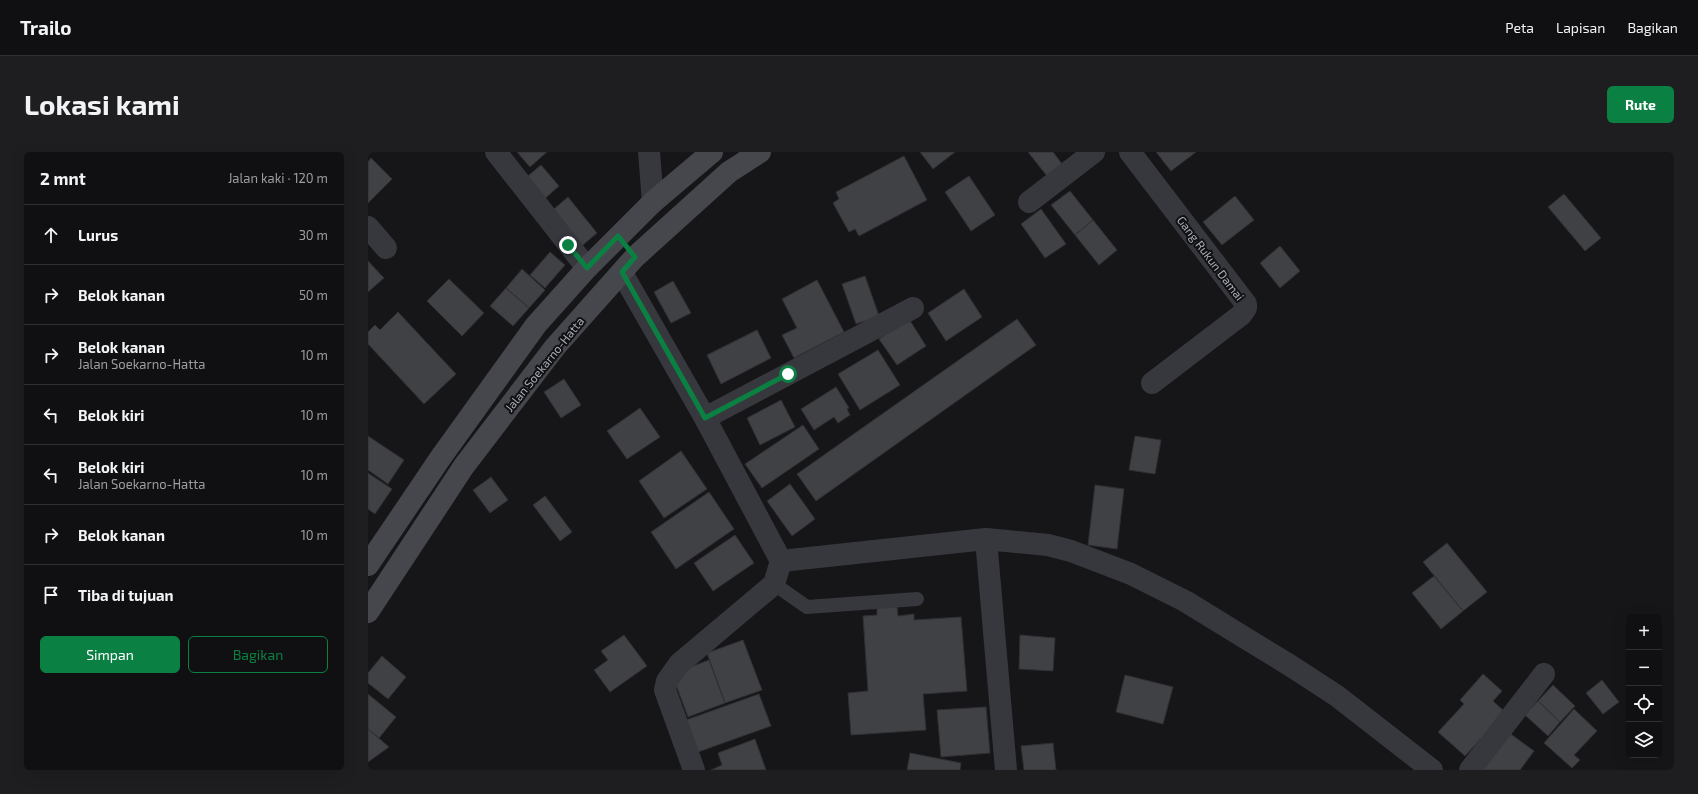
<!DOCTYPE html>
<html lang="id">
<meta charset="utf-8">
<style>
body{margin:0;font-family:"Exo 2",sans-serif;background:#1e1e20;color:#f1f3f6}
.controls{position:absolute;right:12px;bottom:12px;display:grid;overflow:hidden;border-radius:6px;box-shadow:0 4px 16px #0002}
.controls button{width:36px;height:36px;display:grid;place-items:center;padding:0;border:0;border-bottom:1px solid #303032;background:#101012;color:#f1f3f6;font:20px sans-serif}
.stop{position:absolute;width:12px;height:12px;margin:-9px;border:3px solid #0b8043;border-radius:50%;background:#fff}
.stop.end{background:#0b8043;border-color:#fff;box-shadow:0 1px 4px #0008}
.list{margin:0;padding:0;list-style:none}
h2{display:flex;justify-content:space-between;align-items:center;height:52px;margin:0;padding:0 16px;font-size:17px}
h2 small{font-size:13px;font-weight:400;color:#9c9d9f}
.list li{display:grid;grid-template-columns:26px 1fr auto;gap:12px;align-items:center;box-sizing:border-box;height:60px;padding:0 16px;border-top:1px solid #303032}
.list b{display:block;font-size:15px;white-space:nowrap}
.list p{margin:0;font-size:13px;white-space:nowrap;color:#9c9d9f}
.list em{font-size:13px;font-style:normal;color:#9c9d9f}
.actions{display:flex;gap:8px;padding:12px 16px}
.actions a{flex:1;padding:9px 0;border:1px solid #0b8043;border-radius:6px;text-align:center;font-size:14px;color:#0b8043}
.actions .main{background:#0b8043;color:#fff}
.icon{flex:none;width:22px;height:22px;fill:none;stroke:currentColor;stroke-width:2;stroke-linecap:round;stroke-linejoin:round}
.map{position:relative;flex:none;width:1306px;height:618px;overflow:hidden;border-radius:6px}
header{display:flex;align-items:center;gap:24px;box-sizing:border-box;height:56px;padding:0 20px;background:#101012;border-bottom:1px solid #303032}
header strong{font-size:19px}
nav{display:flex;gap:22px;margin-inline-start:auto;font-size:14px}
.intro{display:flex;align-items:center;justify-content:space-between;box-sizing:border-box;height:96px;padding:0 24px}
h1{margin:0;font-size:28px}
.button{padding:10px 18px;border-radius:6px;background:#0b8043;color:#fff;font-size:14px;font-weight:700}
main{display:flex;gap:24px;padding:0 24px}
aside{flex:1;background:#101012;border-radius:6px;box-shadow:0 4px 16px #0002}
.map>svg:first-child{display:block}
</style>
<header>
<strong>Trailo</strong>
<nav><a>Peta</a><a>Lapisan</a><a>Bagikan</a></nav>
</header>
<div class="intro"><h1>Lokasi kami</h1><a class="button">Rute</a></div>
<main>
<aside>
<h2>2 mnt<small>Jalan kaki · 120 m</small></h2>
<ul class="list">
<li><svg class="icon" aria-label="ahead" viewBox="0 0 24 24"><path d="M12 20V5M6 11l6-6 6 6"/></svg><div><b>Lurus</b></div><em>30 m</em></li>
<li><svg class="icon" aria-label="right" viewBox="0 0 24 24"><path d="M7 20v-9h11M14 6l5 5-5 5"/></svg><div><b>Belok kanan</b></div><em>50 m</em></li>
<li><svg class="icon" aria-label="right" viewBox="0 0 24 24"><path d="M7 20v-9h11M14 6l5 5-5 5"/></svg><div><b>Belok kanan</b><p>Jalan Soekarno-Hatta</p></div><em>10 m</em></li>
<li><svg class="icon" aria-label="left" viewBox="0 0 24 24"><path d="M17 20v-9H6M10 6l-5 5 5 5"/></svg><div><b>Belok kiri</b></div><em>10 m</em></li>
<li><svg class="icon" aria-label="left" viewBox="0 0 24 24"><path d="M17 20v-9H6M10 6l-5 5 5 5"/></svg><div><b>Belok kiri</b><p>Jalan Soekarno-Hatta</p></div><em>10 m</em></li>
<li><svg class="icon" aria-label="right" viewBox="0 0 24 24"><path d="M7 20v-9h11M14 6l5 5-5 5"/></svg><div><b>Belok kanan</b></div><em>10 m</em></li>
<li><svg class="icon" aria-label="arrive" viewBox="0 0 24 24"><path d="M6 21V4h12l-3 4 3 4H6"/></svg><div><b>Tiba di tujuan</b></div></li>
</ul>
<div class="actions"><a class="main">Simpan</a><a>Bagikan</a></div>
</aside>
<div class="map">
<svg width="1306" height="618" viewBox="0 0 1306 618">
<rect width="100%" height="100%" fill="#161618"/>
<path fill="#404145" stroke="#303034" d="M149,0h30l-17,15z
M552,0h35l-22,17z
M660,0h25l9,12 -15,12z
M788,0h40l-25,19z
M536,4l23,44 -68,36 -4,-7 -6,3 -16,-29 6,-4 -3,-7z
M3,6l21,21 -24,24v-41z
M173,13l18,21 -18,16 -19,-21z
M601,24l26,39 -24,16 -26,-39z
M702,39l23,29 -18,15 -24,-30z
M1196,42l37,44 -16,13 -37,-44z
M867,44l19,24 -32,25 -19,-23z
M200,45l29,36 -20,17 -29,-36z
M673,57l25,35 -21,14 -24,-34z
M725,68l24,30 -18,15 -24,-30z
M912,94l20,25 -20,17 -20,-25z
M182,100l15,13 -20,23 -15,-13z
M0,109l16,17 -16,14z
M154,117l23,21 -16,18 -23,-20z
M497,124l14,40 -23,8 -14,-40z
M81,127l35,34 -22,23 -35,-35z
M449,128l27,52 -50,26 -12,-23 15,-7 -15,-29z
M305,129l18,32 -20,10 -17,-31z
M138,136l23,20 -16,18 -23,-20z
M596,137l18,28 -36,24 -18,-28z
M30,160l58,62 -32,30 -56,-60v-12l7,-7 5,5z
M541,167l17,27 -29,19 -18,-26z
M649,167l19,26 -220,156 -19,-27z
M389,178l14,28 -50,26 -14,-29z
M510,198l22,35 -40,25 -22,-36z
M196,227l17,26 -20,13 -17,-26z
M468,235l13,21 -2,1 3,6 -12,8 -4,-6 -20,13 -13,-21z
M413,248l14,27 -35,18 -13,-27z
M272,256l20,29 -33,22 -20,-28z
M435,273l16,24 -57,39 -17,-24z
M0,284l36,24 -16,24 -20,-14z
M767,284l26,4 -6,34 -26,-4z
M313,299l26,38 -43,29 -25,-37z
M0,321l24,16 -17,25 -7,-5z
M123,325l17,23 -18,13 -17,-23z
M422,332l25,35 -23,17 -25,-35z
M727,333l29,4 -7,60 -29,-4z
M341,340l25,37 -58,40 -25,-37z
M177,344l27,36 -12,9 -27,-36z
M367,383l19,28 -41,28 -19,-28z
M1079,391l40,49 -24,19 -40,-49z
M1066,424l29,35 -22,18 -29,-36z
M529,455l1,9 16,-2v6l47,-3 6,74 -44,3 3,36 -75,5 -3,-42 20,-2 -5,-75 14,-1v-7z
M256,483l23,31 -37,26 -16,-22 14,-10 -7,-9z
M652,483l35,3 -2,33 -34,-2z
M375,488l19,50 -37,13 -18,-50z
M14,504l24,21 -18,22 -20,-16v-10z
M341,508l16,43 -37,14 -16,-43z
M1115,522l19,17 -9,10 12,11 -40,44 -27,-24 26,-28 -4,-4z
M757,523l48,12 -10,37 -47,-12z
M1234,528l17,22 -16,12 -17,-21z
M1185,533l22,21 -15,16 -22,-21z
M0,542l28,23 -17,21 -11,-9z
M391,542l12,32 -73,26 -12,-32z
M1170,549l22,21 -12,14 -23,-21z
M618,555l4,46 -49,4 -4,-47z
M1206,557l23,22 -23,24 6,5 -8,8 -28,-25z
M0,577l21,18 -21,15z
M1140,580l26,19 -14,19h-39z
M387,587l11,31h-55l11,-5 -4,-12z
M685,591l3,27h-32l-3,-24z
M542,601l51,10 -1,7h-53z"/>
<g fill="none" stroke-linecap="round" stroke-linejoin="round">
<path stroke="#37383d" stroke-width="14" d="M406,432l33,23 110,-8"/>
<path stroke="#37383d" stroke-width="22" d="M128,0l91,116
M281,0l4,50
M762,0l116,152v4l-5,7 -89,68
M661,50l65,-50
M0,75l18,21
M254,121l83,145 76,143 205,-22 62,6 23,6 60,23 54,27 106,65 46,30 95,74
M337,266l208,-110
M618,387l20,231
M326,618l-29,-80 2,-9 12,-17 95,-80 7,-23
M1102,618l74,-96"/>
<path stroke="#45474d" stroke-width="22" d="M0,413l73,-108 95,-132 51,-57 66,-66 59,-50
M0,460l96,-146 91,-119 80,-90 94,-85 31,-20"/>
</g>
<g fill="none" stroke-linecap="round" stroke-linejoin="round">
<path stroke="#0b8043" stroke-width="5" d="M200,93l19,23 31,-32 17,21 -13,15 83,146 83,-44"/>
</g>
<g text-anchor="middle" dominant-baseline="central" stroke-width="4" stroke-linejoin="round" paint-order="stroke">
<g font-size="12" fill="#a8adb8" stroke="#111113">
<text transform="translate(843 106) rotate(53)">Gang Rukun Damai</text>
<text transform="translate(176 212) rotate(-51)">Jalan Soekarno-Hatta</text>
</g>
</g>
</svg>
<div class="controls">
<button>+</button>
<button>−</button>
<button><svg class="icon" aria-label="locate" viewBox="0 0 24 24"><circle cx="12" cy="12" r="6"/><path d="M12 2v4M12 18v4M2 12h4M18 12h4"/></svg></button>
<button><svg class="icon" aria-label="layers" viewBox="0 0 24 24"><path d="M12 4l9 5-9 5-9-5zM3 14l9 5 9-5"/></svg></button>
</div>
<div class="stop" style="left:420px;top:222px"></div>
<div class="stop end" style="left:200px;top:93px"></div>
</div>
</main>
